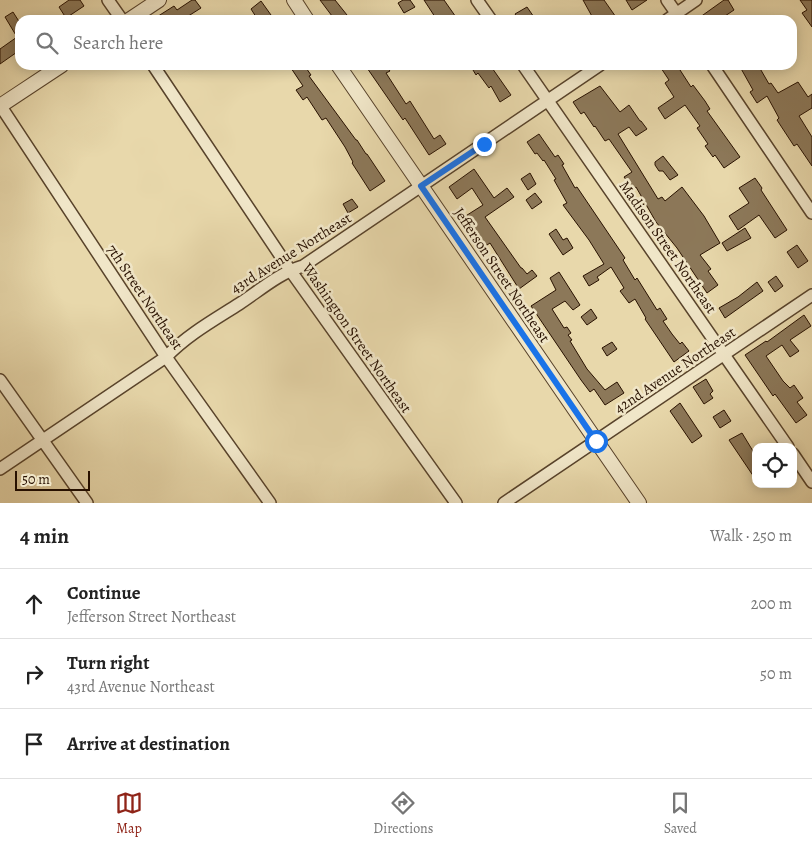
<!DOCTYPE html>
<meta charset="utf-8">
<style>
body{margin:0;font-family:Alegreya,serif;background:#f2f2f2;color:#222}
.controls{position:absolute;right:15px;bottom:15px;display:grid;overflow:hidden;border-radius:10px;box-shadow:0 2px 12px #0003}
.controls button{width:45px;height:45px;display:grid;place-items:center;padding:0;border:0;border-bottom:1px solid #e0e0e0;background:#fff;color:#222;font:25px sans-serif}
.scale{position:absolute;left:15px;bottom:12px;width:75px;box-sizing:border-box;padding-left:5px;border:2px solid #281100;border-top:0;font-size:14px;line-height:18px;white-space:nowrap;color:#281100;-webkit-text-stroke:4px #f0e6c8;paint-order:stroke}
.stop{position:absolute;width:15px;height:15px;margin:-11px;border:4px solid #1a73e8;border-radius:50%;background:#fff}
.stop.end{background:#1a73e8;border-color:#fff;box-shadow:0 1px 5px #0008}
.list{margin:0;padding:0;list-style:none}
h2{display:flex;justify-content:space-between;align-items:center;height:65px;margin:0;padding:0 20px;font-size:21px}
h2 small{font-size:16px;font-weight:400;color:#767676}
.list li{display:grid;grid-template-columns:32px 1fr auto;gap:15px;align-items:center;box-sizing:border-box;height:70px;padding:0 20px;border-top:1px solid #e0e0e0}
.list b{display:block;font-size:19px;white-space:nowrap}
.list p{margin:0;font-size:16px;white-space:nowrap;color:#767676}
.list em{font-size:16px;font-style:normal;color:#767676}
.icon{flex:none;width:28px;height:28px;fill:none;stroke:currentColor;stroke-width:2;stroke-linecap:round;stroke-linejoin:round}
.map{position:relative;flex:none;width:812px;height:503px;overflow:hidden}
.search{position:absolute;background:#fff;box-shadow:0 2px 12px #0003;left:15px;right:15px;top:15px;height:55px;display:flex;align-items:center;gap:12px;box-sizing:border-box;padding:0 18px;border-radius:15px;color:#767676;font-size:19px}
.sheet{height:275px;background:#fff}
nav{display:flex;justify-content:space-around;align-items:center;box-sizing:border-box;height:70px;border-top:1px solid #e0e0e0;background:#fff;font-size:14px;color:#767676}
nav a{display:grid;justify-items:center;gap:2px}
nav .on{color:#8f2418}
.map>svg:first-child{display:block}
</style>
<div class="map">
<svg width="812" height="503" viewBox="0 0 812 503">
<rect width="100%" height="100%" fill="#e8d8ab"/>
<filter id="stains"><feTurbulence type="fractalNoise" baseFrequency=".004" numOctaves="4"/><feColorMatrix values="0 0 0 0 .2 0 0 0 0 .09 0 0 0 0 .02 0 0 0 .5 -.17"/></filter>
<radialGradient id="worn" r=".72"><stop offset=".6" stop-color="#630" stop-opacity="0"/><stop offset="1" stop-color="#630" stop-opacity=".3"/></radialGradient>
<path fill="#8c7859" stroke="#281100" d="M69,0h11l4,6 -18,12 -7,-11z
M192,0h3l6,8 -19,12h-30l22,-14 3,4z
M320,0h15l16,20h-16z
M403,0h7l5,7 -11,6 -6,-10z
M424,0h20l14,20h-21z
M583,0h21l14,20h-24z
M626,0h21l-15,10z
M724,0h4l6,10 -15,10h-23z
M800,0h12v27l-10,-14 5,-3z
M261,1l10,14 -6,5h-7l-7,-11z
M527,7l9,13h-17l-4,-6z
M13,12l7,11v27l-20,14v-15l17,-12 -12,-20z
M289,65h15l7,10 -2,1 47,64h1l9,14h1l18,27 -15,10 -18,-28 1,-1 -8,-15 -19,-29 -4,2 -15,-23 -4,3 -7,-10 7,-4z
M365,65h20l5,6 -4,2 20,31 4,-3 24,38 6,-4 6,9 -17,11 -24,-37 -2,2z
M470,65h20l21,30 -11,7 -9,-16 -2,2 -11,-15 -2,2z
M659,65h30l-9,5 11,17 2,-2 12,16 5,8 -3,2 33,46 -16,11 -9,-13 -2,2 -8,-11 3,-2 -11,-16 3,-2 -15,-21 -20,14 -7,-11 16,-11 -9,-14 4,-3z
M739,65h19l11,19 2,-1 7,10 20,-11 10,15 4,-3v14l-13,8 13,21v29l-15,-22 -3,2 -17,-26 2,-2 -12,-22 -10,7 -7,-11 3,-2z
M600,86l20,26 9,-7 11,16h1l6,8 -11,7 -7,-9 -11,7 40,65 4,-2 3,4 17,-14 22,29 16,27 -20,12 11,14 -3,2 10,14 -11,8 -30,-45 -21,-26 -20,-35 -3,2 -9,-12 8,-5 -23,-33 -4,2 -10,-15 -1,1 -10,-15 -3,2 -8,-12z
M539,134l16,23 3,-2 6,9 -2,1 13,23 2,-1 48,71 -2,2 12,20 2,-2 20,32 3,-2 7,11 -4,2 9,13 8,10 2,-2 7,9 -15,11 -29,-43 1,-1 -11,-19 -6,4 -9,-12 4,-3 -13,-21 -14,10 2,3 -10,6 -6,-10 21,-12 -15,-24 -26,-35 4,-2 -13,-23 2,-1 -12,-19 -1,1 -6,-8 -2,1 -8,-12z
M663,156l15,19 -8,5 -7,-9h-4l-4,-6v-3z
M474,169l20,29 13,-10 7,9 -29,20 36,51h1l5,6 5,-4 5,6 -18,13 -29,-46 -6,4 -20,-30 19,-12 -11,-17 -15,11 -8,-12z
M530,173l6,11 -8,6 -7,-11z
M755,178l7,10 -1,2 26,40 -12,8 -16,-23 -21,15 -9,-14 20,-13 -10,-15z
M535,193l7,9 -10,7 -6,-9z
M352,199l6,8 -10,6 -5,-9z
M745,228l6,10 -24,13 -5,-8z
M556,229l7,11 4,-2 6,10 -10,7 -14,-21z
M797,245l11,16 -10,7 -11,-16z
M559,272l21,33 -7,5 -8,-9 -13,8 12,19 3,-1 4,6 -3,2 4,5 -2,1 17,28 18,21 12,-8 7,11 -19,12 -11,-16 -4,3 -9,-12 -50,-74 25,-16 -6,-12z
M776,276l7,10 -8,6 -7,-10z
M757,282l6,9 -38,27 -6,-10 19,-11z
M591,309l6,9 -10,7 -6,-8z
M804,315l7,11 -21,14 9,11 -9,6 -8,-12 -16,11 17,25 7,7 4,-3 9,13 -6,4 10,13 -11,8 -21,-29 -2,2 -28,-41 21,-14 1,1z
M612,342l5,7 -10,7 -5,-8z
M706,379l7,12 -3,3 3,4 -9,6 -11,-17z
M680,403l22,33 -10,7 -22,-32z
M724,410l7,11 -11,7 -7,-11z
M742,433l14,23v24l-27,-40z"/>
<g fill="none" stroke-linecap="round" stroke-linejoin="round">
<g stroke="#58432b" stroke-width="14">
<path id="minor" d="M108,0l14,20
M477,0l14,20
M667,0l14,20
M667,20l29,-20
M153,65l137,205 166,233
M523,65l265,382
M712,65l100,148
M0,105l166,252 104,146
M0,380l87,123
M793,454l19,28
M0,469l166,-112c21,-22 48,-37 73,-53 20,-13 40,-31 64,-38l297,-201
M504,503l308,-208"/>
</g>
<g stroke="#58432b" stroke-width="16">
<path id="tertiary" d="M294,0l13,20
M129,20l30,-20
M338,65l301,438
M0,106l62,-41"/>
</g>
<use href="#minor" stroke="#f0e6c8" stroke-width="11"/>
<use href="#tertiary" stroke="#f0e6c8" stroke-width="14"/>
</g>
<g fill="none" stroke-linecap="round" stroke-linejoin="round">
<path stroke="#1a73e8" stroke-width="6" d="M484,144l-63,42 175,255"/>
</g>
<g text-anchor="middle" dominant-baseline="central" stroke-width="5" stroke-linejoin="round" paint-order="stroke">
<g font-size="15" fill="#281100" stroke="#f0e6c8">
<text transform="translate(668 247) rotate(55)">Madison Street Northeast</text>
<text transform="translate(291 253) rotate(-32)">43rd Avenue Northeast</text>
<text transform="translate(502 275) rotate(56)">Jefferson Street Northeast</text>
<text transform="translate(145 297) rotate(56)">7th Street Northeast</text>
<text transform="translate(357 338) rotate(55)">Washington Street Northeast</text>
<text transform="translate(675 370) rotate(-34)">42nd Avenue Northeast</text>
</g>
</g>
<rect width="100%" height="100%" filter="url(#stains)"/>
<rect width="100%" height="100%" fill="url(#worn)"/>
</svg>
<div class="controls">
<button><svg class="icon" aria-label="locate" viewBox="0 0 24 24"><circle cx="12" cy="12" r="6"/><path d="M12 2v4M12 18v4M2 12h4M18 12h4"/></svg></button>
</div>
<div class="scale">50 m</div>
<div class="stop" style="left:596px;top:441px"></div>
<div class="stop end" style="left:484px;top:144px"></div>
<div class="search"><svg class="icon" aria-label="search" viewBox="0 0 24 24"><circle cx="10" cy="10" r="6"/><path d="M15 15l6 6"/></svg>Search here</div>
</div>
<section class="sheet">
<h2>4 min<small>Walk · 250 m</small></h2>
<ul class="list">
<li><svg class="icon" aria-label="ahead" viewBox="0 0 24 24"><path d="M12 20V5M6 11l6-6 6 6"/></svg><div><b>Continue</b><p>Jefferson Street Northeast</p></div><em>200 m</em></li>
<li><svg class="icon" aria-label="right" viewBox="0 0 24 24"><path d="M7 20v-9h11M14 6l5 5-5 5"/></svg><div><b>Turn right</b><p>43rd Avenue Northeast</p></div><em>50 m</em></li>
<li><svg class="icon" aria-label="arrive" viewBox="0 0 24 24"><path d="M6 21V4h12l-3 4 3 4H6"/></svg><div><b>Arrive at destination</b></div></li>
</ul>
</section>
<nav>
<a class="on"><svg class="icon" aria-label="map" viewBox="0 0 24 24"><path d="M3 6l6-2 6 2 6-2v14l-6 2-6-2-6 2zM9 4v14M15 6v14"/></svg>Map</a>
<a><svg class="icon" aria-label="directions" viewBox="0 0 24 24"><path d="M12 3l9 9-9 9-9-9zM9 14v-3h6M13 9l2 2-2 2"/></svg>Directions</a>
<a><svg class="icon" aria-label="saved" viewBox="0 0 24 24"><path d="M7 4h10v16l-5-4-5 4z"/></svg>Saved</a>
</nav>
